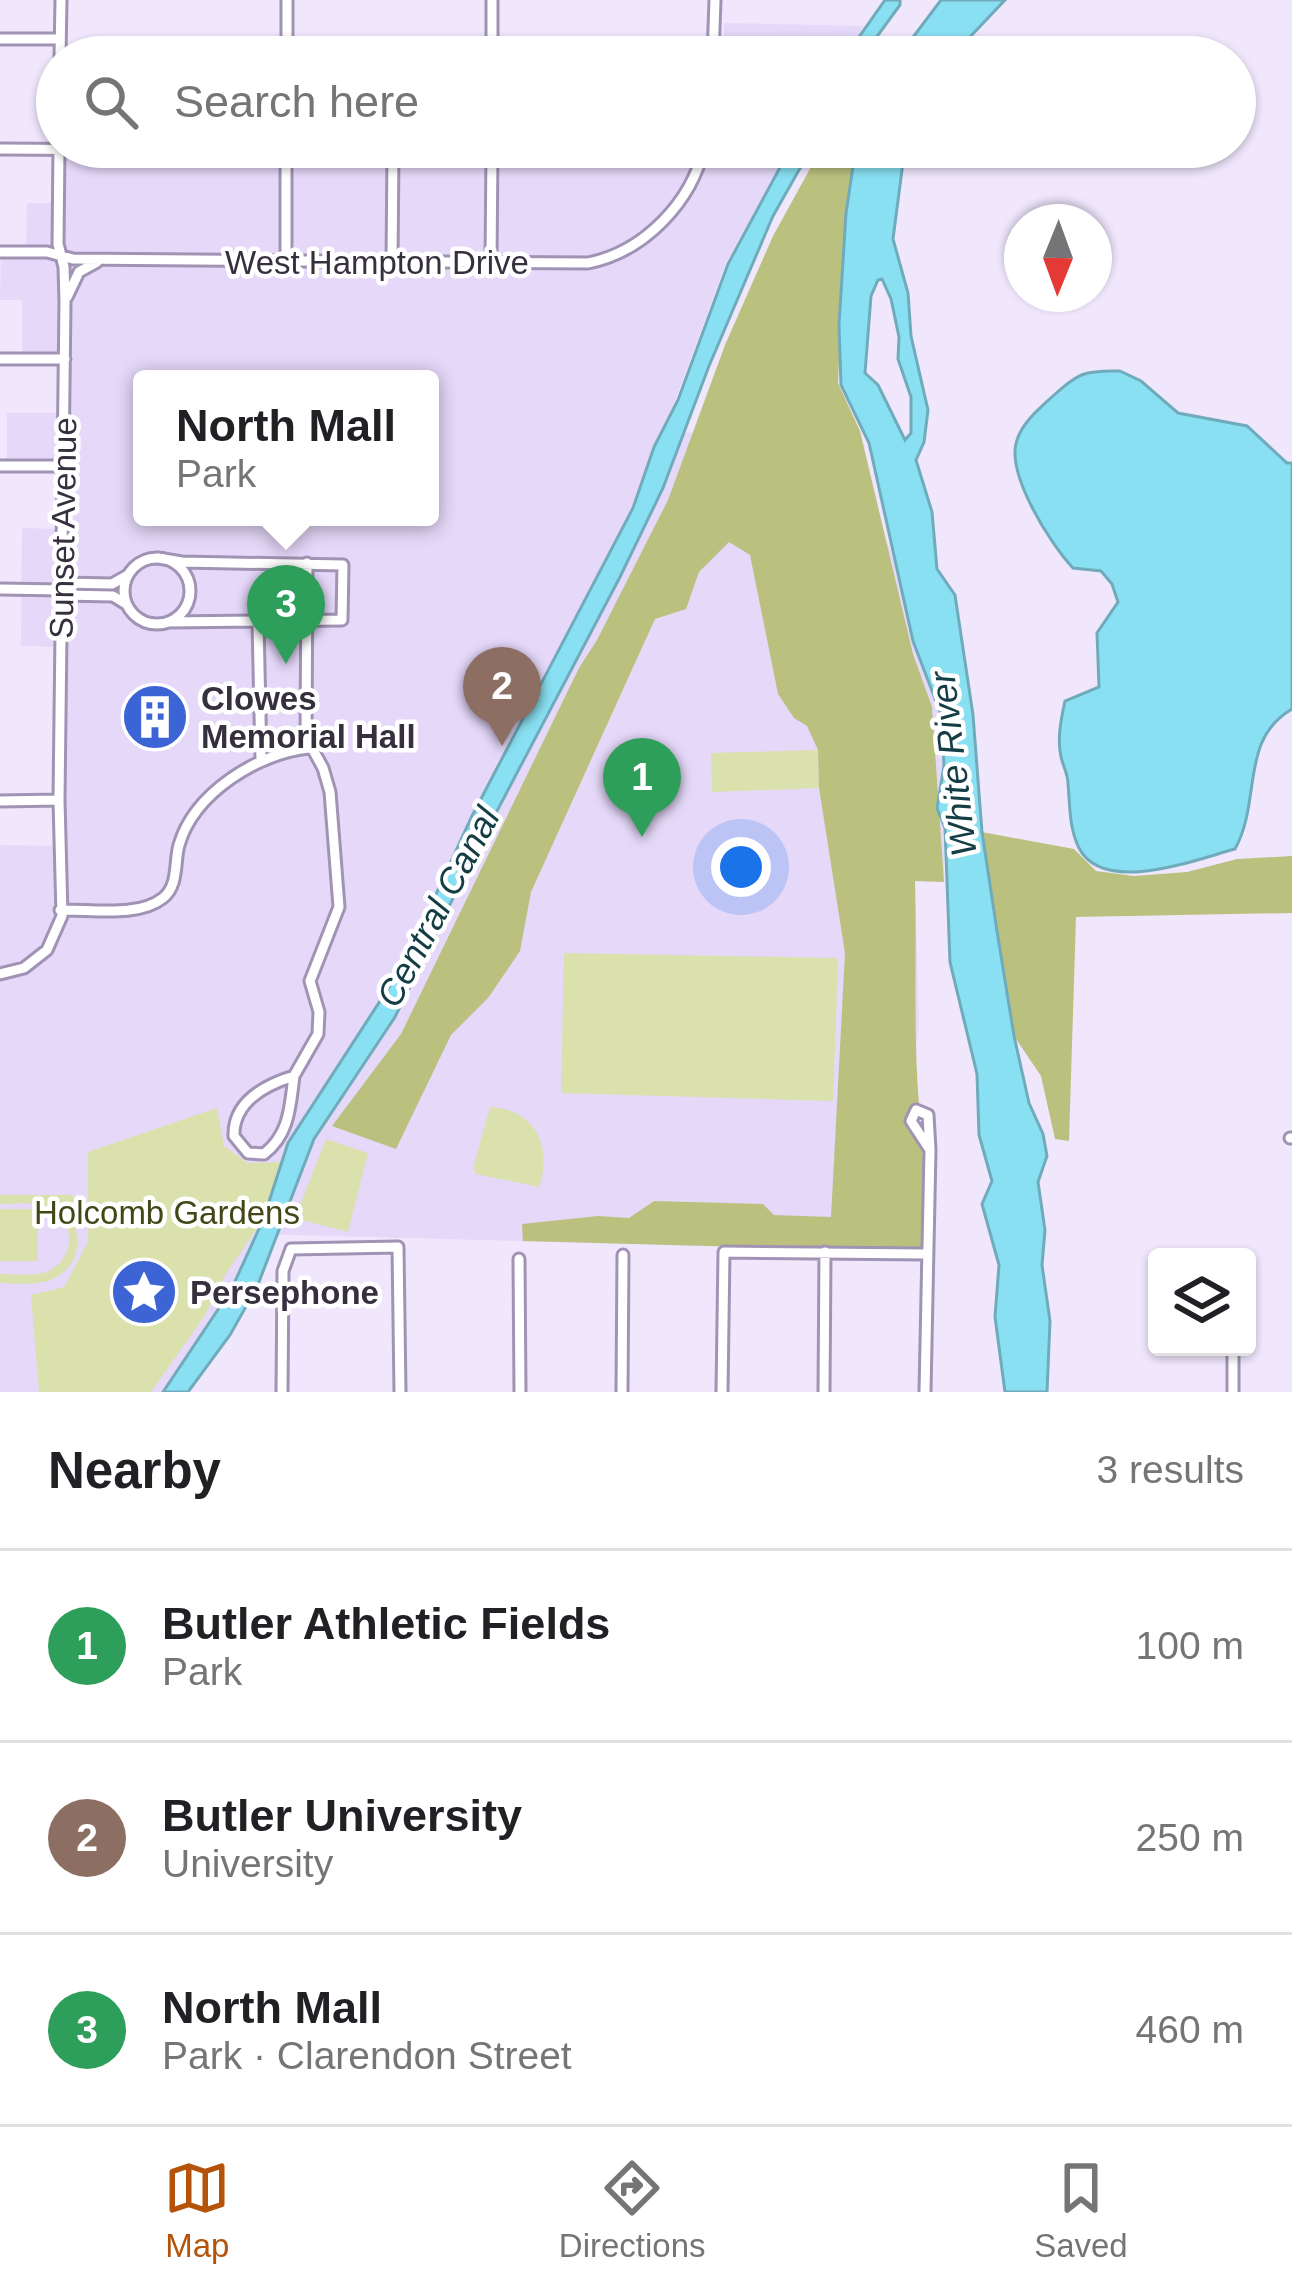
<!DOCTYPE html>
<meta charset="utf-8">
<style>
body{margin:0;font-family:Arial,sans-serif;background:#f2f2f2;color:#202124}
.controls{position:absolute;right:36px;bottom:36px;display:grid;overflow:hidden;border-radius:12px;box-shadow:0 3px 9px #0004}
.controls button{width:108px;height:108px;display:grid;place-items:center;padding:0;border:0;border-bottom:3px solid #e0e0e0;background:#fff;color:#202124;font:60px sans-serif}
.compass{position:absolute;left:1004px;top:204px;width:108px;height:108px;border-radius:50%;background:#fff;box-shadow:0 3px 9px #0004;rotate:181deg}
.you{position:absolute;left:741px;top:867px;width:42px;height:42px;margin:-30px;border:9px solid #fff;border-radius:50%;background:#1a73e8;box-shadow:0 0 0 18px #1a73e833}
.badge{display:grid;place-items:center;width:78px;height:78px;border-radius:50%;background:#b45309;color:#fff;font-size:39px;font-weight:700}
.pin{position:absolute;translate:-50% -99px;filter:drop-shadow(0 3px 6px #0008)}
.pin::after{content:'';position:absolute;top:63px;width:42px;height:36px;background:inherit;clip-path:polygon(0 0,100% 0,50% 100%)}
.popup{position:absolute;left:133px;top:370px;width:306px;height:156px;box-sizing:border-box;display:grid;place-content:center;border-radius:12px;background:#fff;filter:drop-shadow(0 3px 9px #0005);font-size:39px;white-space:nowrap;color:#757577}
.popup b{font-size:45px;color:#202124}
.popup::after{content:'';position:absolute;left:50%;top:100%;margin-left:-24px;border:24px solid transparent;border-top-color:#fff}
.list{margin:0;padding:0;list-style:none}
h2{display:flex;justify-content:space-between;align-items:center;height:156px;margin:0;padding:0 48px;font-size:51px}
h2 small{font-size:39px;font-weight:400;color:#757577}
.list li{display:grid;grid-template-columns:78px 1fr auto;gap:36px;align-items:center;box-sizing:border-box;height:192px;padding:0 48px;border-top:3px solid #e0e0e0}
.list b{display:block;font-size:45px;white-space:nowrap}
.list p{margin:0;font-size:39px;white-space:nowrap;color:#757577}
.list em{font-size:39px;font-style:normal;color:#757577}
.icon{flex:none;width:66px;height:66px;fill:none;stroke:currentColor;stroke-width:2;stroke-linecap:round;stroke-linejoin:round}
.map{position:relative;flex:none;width:1292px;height:1392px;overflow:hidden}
.search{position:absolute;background:#fff;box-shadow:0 3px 9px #0004;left:36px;right:36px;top:36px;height:132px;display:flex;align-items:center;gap:30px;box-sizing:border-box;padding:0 42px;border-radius:66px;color:#757577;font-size:45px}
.sheet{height:732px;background:#fff}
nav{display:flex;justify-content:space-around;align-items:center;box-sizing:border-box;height:168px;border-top:3px solid #e0e0e0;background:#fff;font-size:33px;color:#757577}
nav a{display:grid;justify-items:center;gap:6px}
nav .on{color:#b45309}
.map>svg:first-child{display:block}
</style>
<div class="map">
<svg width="1292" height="1392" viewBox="0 0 1292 1392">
<rect width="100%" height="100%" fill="#f0e7fd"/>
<path fill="#e5d8f9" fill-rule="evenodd" d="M724,23l140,3 -19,31h-122z
M714,147h77l-65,116 -63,170 197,-2 26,109 14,31h42l2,311 -29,-1 4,144 -4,30 4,50 -8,1 -4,9v14l21,24 -2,99 -670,-18 -22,56 -65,102h-169v-547l60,1v-199l-39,-1 1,-118 41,1 1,-62 -57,-2v-52h57l1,-54h-43v-59h-22l1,-47 25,-1 1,-49h31l1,-55 653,7zM142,379h288v138h-288z"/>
<path fill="#dae1ad" d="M818,750l1,38 -107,4 -1,-39z
M564,953l274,5 -5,143 -272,-8z
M490,1107c45,2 63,40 49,80l-63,-13 -3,-6z
M217,1108l7,38 24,17 34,-1 -19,58 -36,52 -22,43 -54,77h-112l-8,-97 33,-8 24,-45v-90z
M326,1139l42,14 -20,79 -53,-14z
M0,1195h73v9l-10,1c21,24 21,62 -13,75 -15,6 -34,3 -50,3v-9c15,0 35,3 49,-3 27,-13 27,-51 0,-64 -14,-6 -34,-3 -49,-3z
M0,1209h38v52h-38z"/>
<path fill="#bac17f" d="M822,147h34l-10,66 -8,170 22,48 53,223 19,53 12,175 -29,-1c2,75 -2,150 4,224l-8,1 -4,22 21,25 -2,99 -403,-11 -1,-17 76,-8 31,2 25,-17 109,3 11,11 57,2 14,-264 -26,-165 -1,-38 -11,-24 -13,-8 -16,-24 -28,-139 -21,-13 -30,30 -13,37 -31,10 -124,273 -11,59 -32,47 -37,37 -55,114 -64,-23 69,-92 178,-366 18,-28 71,-140 57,-155 48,-109z
M982,832l92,17 22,22 38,5 53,-4 50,-13 55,-3v57l-216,4 -7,224 -14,-2 -14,-63 -27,-40z"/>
<path fill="#89e0f2" stroke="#70abbc" stroke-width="3" fill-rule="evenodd" d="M885,0h15v5l-38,52h-17z
M941,0h64l-54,57h-53z
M791,147h21l-39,69 -64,150 -46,122 -43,89 -143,272 -82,168 -81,122 -57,148 -27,48 -42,57h-25l68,-102 32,-70 25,-77 116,-179 68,-148 161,-308 21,-61 24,-47 50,-136z
M856,147h49l-12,92 15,54 3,43 17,74 -4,32 -8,18 16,52 5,57 18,26 18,120 9,117 15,99 17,105 15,67 14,31 4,22 -9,26 7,48 -3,35 8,56 -3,71h-42l-10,-75 4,-52 -17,-61 10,-23 -13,-46 -2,-61 -27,-112 -5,-134 -8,-20 7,-42 -2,-49 -29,-76 -44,-198 -28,-58 -2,-60 7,-112zM882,279l9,20 8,38 -1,22 13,38v36l-6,7 -27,-55 -13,-12 6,-77 7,-16z
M1120,371l21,10 37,32 69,13 40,37h5v246c-53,31 -30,91 -57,140 -38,10 -131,47 -156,-1 -10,-20 -9,-43 -11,-64 0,-10 -5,-18 -7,-27 -4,-18 0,-38 4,-56l34,-14 -2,-54 21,-31 -6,-18 -11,-13 -28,-3c-22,-23 -68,-95 -56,-128 6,-18 22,-31 36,-44 26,-23 31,-26 67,-25z"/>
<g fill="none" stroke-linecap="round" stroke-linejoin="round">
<g stroke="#a093b4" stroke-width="15">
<path id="minor" d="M0,39h60
M60,57l1,-57
M287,57v-57
M492,57v-57
M713,57l2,-57
M0,149l702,5
M0,252h47l26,7 515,4c56,-11 104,-61 116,-116
M286,261v-114
M392,262l1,-110
M491,262l1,-110
M67,297l12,-25 18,-10
M0,359h65
M0,466h63
M158,558l24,4 161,3 -1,55 -174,2
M124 591a33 33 0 1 1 66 0a33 33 0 1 1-66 0Z
M62,583l50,1 16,-9
M0,589l62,1
M62,595l51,1 13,8
M258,621l3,140
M0,801l59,-1
M60,910c31,-1 78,8 103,-12 16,-13 11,-35 16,-53 15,-52 79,-92 130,-97
M0,974l24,-6 23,-18 15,-34 -3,-116 6,-498 -1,-35 -6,-23 1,-97
M294,1076l24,-42 1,-22 -9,-31 29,-74 -9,-115 -7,-24 -17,-31 1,-174
M294,1076c-4,30 -4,58 -30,78l-16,-1 -14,-17c-1,-34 31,-51 60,-60z
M1290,1138h2
M519,1259l1,133
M282,1392l1,-121 8,-22 107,-2 2,145
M622,1392l1,-137
M722,1392l2,-140 202,2
M824,1392l1,-140
M925,1392l5,-242 -2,-35 -12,-5 -5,11 19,29
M1233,1392v-45"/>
</g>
<use href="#minor" stroke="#fff" stroke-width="9"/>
</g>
<defs>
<g id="building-disc" transform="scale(3.45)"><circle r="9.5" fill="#3d64d5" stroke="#fff"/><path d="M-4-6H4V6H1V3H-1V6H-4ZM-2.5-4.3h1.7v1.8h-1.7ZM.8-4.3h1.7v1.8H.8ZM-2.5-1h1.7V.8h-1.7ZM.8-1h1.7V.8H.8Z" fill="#fff"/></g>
<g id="sight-disc" transform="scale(3.45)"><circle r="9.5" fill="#3d64d5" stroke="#fff"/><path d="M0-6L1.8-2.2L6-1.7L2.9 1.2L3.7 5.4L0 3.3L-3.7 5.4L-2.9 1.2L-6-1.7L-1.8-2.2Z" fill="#fff"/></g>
</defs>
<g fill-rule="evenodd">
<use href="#building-disc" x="155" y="717"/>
<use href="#sight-disc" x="144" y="1292"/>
</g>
<g text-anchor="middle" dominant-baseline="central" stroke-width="9" stroke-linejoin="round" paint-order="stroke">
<g font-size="33" fill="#36303e" stroke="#fff">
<text x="377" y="262">West Hampton Drive</text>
<text transform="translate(63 528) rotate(-89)">Sunset Avenue</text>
</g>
<g font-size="33" font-weight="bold" fill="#36303e" stroke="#fff" text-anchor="start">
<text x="201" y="698">Clowes<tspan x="201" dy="38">Memorial Hall</tspan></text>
<text x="190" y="1292">Persephone</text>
</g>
<g font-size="33" fill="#434715" stroke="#fff">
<text x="167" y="1212">Holcomb Gardens</text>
</g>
<g font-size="36" font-style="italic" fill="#143d45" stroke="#fff">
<text transform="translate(953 764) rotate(-97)">White River</text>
<text transform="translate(438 907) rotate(-62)">Central Canal</text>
</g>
</g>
</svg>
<div class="controls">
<button><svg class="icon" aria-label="layers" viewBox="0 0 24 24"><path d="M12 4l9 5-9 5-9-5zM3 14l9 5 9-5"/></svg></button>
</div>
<svg class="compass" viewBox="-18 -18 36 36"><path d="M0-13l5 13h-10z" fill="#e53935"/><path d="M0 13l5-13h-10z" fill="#757577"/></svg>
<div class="you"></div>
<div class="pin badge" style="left:642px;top:837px;background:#2e9e5b">1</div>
<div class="pin badge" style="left:502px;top:746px;background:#8d6e63">2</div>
<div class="pin badge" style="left:286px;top:664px;background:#2e9e5b">3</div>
<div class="popup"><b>North Mall</b>Park</div>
<div class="search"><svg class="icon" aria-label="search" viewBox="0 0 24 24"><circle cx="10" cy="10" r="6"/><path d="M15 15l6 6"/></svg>Search here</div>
</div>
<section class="sheet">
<h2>Nearby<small>3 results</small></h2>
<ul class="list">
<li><span class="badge" style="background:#2e9e5b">1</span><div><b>Butler Athletic Fields</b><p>Park</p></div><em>100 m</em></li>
<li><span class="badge" style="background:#8d6e63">2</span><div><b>Butler University</b><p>University</p></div><em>250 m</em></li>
<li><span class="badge" style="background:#2e9e5b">3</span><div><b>North Mall</b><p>Park · Clarendon Street</p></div><em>460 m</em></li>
</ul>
</section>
<nav>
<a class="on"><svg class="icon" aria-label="map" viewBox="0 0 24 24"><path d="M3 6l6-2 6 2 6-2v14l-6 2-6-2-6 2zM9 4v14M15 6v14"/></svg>Map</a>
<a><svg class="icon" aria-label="directions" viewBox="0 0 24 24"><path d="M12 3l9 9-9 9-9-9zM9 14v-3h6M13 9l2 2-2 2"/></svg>Directions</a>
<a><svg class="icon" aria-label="saved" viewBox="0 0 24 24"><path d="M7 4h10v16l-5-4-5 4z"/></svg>Saved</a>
</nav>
